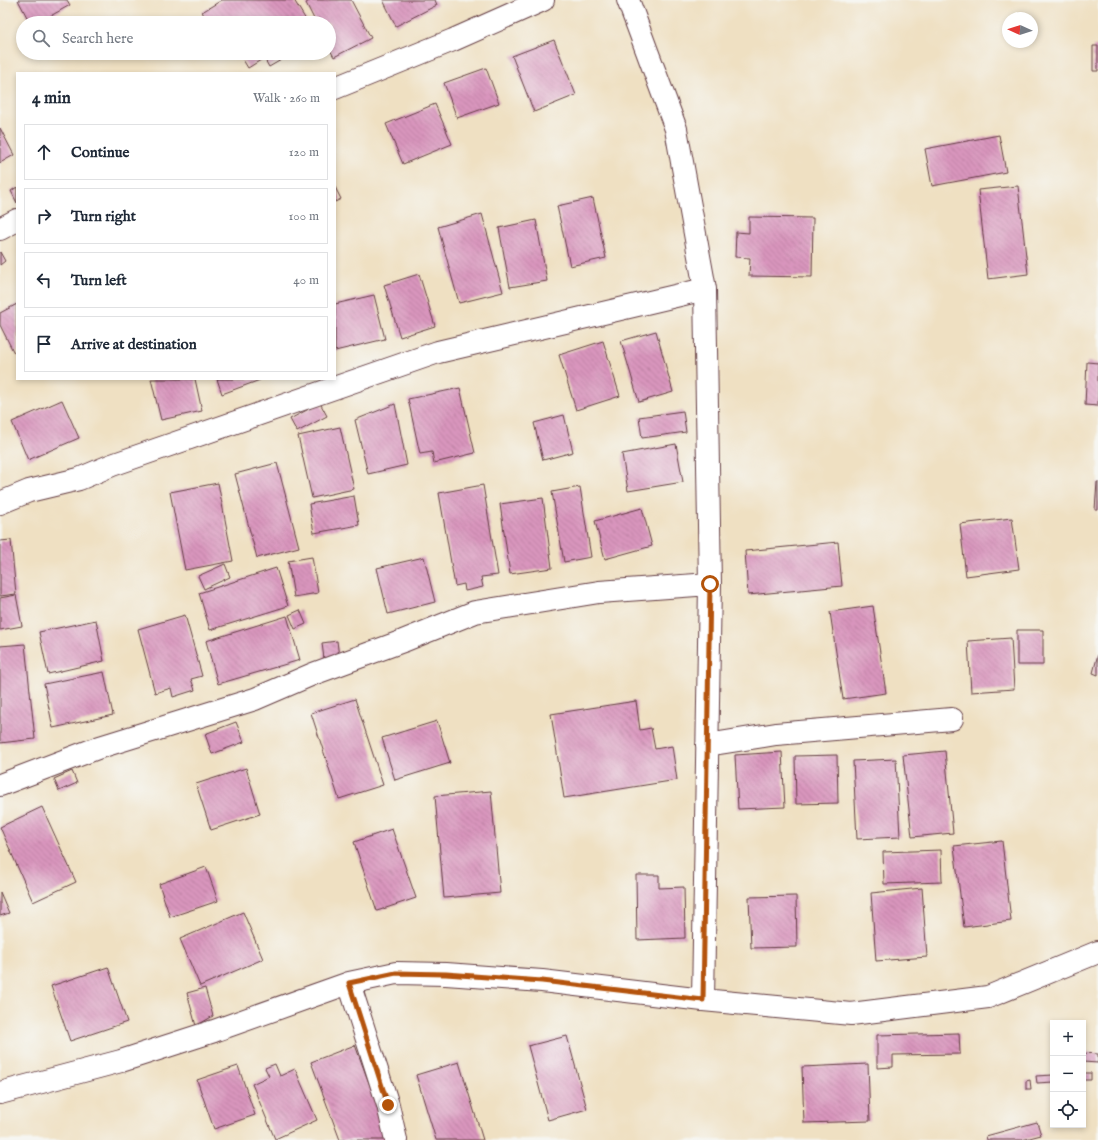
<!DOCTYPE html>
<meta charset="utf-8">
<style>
body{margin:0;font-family:"IM FELL English",serif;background:#f6f6f7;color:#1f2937}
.controls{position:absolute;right:12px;bottom:12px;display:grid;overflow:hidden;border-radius:0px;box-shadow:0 2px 6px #0003}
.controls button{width:36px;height:36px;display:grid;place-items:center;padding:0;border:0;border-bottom:1px solid #e0e1e3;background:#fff;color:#1f2937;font:20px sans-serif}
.compass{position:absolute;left:1002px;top:12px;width:36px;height:36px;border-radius:50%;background:#fff;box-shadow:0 2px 6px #0003;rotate:273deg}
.stop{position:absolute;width:12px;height:12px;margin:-9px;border:3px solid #b45309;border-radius:50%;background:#fff}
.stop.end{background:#b45309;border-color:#fff;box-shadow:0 1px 4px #0008}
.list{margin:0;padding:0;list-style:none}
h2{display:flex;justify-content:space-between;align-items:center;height:52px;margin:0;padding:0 16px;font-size:17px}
h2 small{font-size:13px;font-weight:400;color:#747a83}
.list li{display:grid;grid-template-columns:26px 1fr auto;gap:12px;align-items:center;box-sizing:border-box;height:56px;margin:0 8px 8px;padding:0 8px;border:1px solid #e0e1e3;border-radius:0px}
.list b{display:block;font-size:15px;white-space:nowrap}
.list em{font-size:13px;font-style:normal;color:#747a83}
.icon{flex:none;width:22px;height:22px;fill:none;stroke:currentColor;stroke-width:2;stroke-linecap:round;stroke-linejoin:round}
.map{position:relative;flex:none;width:1098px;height:1140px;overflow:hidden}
.search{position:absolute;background:#fff;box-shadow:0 2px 6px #0003;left:16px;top:16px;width:320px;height:44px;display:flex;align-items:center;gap:10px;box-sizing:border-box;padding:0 14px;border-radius:22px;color:#747a83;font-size:15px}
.panel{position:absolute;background:#fff;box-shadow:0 2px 6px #0003;left:16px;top:72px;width:320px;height:308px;border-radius:0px}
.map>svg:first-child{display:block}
</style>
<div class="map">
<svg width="1098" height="1140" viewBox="0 0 1098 1140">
<defs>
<pattern id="building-back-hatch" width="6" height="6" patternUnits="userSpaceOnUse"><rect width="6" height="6" fill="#d995bd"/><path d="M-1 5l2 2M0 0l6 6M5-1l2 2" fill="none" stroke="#b2799a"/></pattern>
</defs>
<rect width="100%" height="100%" fill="#f6f6f2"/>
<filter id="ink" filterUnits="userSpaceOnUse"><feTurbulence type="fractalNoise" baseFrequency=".025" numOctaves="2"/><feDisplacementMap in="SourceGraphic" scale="8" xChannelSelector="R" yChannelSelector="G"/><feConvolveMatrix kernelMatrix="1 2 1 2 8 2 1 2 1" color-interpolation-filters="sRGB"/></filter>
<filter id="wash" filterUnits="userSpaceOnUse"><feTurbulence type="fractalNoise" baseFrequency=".012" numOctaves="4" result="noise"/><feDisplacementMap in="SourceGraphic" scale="16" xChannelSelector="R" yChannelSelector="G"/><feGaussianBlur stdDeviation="0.9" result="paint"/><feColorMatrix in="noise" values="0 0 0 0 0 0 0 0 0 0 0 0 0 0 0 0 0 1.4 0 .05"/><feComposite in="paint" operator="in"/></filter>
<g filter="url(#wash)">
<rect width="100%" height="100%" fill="#efe0c2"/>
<g id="blocks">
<path fill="url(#building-back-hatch)" d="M18,0h49l3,5 -32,18h-8z
M222,0h72l12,20 -5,3h-92l-7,-11z
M311,0h40l20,38 -37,19 -5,-9v-25h-13l-10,-20z
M383,0h52l2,5 -41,21z
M554,40l22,55 -42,17 -22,-56z
M1093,46h5v25h-5z
M239,53h54l-24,14 -5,-9 -16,10z
M486,68l13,35 -42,15 -13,-35z
M435,104l17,40 -49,20 -17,-40z
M0,128l14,27 -14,8z
M999,135l7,37 -74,14 -7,-37z
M1018,186l10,88 -40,5 -10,-89z
M17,187v16l-6,-12z
M335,187l6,12 -6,3z
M593,198l13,60 -36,8 -13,-60z
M482,214l21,78 -44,11 -21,-76z
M749,217l64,1 -1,59 -63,-1 1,-18 -15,-1 1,-25 13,1z
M536,220l11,61 -37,6 -11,-59z
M0,252l5,9 -5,4z
M419,274l16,52 -35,11 -16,-52z
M374,295l11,44 -50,12v-47z
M17,304v48l-3,1 -14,-28v-12z
M656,331l17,61 -34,10 -18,-61z
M603,341l17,55 -44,14 -17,-55z
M1087,362l11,1v43l-13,-1z
M151,379h44l7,32 -41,9z
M217,379h42l1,1 -38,14z
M460,388l15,65 -41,10 -2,-11 -12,2 -12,-55z
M62,400l17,38 -51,22 -16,-38z
M320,403l7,13 -30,16 -7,-13z
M395,404l12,61 -39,9 -13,-54z
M683,411l3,21 -44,6 -3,-21z
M564,415l9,37 -30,8 -9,-37z
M340,427l14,62 -42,9 -14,-62z
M676,444l7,38 -55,9 -6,-37z
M277,463l22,84 -42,11 -22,-84z
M1097,482h1v28h-3z
M218,483l15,78 -48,9 -15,-78z
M483,485l15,90 -17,2 2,10 -18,4 -1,-7 -9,2 -16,-93z
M580,487l11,70 -27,5 -12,-70z
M354,496l5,29 -45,8 -5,-29z
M543,498l9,70 -42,6 -10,-70z
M642,508l10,38 -47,13 -10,-38z
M1012,518l7,51 -53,7 -6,-52z
M11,540l5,54 -16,2v-55z
M838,542l4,44 -94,9 -3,-44z
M312,557l6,36 -24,4 -6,-36z
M424,557l11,45 -47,12 -11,-46z
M225,564l5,13 -26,12 -6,-13z
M276,568l12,38 -78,24 -11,-37z
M16,595l6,31 -22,4v-32z
M873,606l13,87 -43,6 -13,-87z
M300,610l6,14 -11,5 -6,-14z
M185,615l17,61 -11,3 4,11 -22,7 -2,-9 -16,5 -17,-64z
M287,616l13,44 -82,24 -12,-43z
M96,620l8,41 -56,13 -9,-42z
M1017,630h26v35h-26z
M1011,638l3,51 -43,3 -3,-51z
M337,641l2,16 -15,2 -2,-16z
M25,644l10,95 -35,4v-97z
M1098,654v21l-5,-2z
M104,672l9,43 -60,13 -9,-44z
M355,699l28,86 -44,14 -28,-86z
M636,701l4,29 11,-2 4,21 17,-3 5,34 -113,18 -13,-84z
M437,721l13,42 -55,17 -13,-42z
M236,722l8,20 -32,12 -7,-20z
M945,751l8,82 -41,4 -9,-82z
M782,752l3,55 -47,2 -3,-54z
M837,755l1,48 -42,1 -1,-48z
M896,759l4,78 -43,2 -4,-78z
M246,768l14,46 -49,16 -15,-46z
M72,771l5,12 -18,8 -5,-12z
M491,791l9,102 -56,5 -9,-102z
M42,807l34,75 -43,20 -33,-75z
M392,829l24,69 -39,13 -23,-69z
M1002,841l9,80 -47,6 -10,-81z
M941,850l1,32 -58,2 -1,-32z
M206,867l12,34 -48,16 -11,-33z
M636,875h23v13l25,-1 1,51 -48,2z
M922,888l5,69 -51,4 -5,-68z
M0,892l9,21 -9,3z
M796,896l1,51 -46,1 -2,-51z
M243,912l20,47 -63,27 -20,-47z
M108,967l19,55 -57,19 -19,-55z
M205,988l8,28 -17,10 -9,-33z
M959,1033l1,21 -67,1v12l-16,1v-33z
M567,1036l20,73 -39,11 -20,-74z
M355,1045l35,95h-50l-29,-78z
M1083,1053l15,1v9l-15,-1z
M459,1062l24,78h-47l-20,-65z
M275,1064l5,12 15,-7 22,51 -42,19 -23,-55 17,-8 -4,-8z
M868,1064l2,57 -66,2 -2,-56z
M238,1066l17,49 -41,14 -17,-49z
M1083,1073h8v7h-8z
M1053,1075v7l-16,1 -1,-7z
M1030,1080l1,9h-5v-8z
M1037,1122l4,13 -19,5h-35l-1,-4z"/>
</g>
</g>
<g filter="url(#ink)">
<use href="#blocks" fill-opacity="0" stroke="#633c42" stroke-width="1"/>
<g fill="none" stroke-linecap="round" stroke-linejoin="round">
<g stroke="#633c42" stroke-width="24">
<path id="minor" d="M628,0l48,129 29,160 5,295 -7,416
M335,88l118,-48 90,-40
M0,229l17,-9
M0,503l29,-12 50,-12 33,-14 326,-113 267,-63
M707,745l69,-11 176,-15
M0,785l100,-38 155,-48 58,-25 90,-33 72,-29 124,-20 111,-8
M349,983l39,122 8,35
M0,1093l121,-32 93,-30 135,-48 47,-10 50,1 96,7 161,19 148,14 137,-17 110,-45"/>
</g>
<use href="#minor" stroke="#fff" stroke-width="22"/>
</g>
</g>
<g fill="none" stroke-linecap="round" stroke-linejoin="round" filter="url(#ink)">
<path stroke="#b45309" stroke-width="5" d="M388,1105l-39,-122 47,-10 50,1 96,7 161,19 7,-416"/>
</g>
</svg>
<div class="controls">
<button>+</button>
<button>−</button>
<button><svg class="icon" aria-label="locate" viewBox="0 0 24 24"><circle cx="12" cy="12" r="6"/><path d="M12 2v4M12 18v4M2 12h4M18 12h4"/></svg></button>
</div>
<svg class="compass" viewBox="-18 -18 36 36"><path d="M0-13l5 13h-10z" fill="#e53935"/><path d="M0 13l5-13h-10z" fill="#747a83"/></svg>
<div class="stop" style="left:710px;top:584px"></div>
<div class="stop end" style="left:388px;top:1105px"></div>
<div class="search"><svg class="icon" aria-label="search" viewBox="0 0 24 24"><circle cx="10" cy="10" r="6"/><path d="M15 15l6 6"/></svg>Search here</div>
<section class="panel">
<h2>4 min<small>Walk · 260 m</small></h2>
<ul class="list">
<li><svg class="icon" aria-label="ahead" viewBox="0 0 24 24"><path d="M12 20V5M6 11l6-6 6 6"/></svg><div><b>Continue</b></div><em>120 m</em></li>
<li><svg class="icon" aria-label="right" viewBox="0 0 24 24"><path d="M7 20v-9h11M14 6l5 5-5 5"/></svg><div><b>Turn right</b></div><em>100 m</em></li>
<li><svg class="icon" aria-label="left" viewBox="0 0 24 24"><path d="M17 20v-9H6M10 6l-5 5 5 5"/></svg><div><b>Turn left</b></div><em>40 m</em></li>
<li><svg class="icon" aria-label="arrive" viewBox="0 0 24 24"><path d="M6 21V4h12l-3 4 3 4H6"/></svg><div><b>Arrive at destination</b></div></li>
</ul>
</section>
</div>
